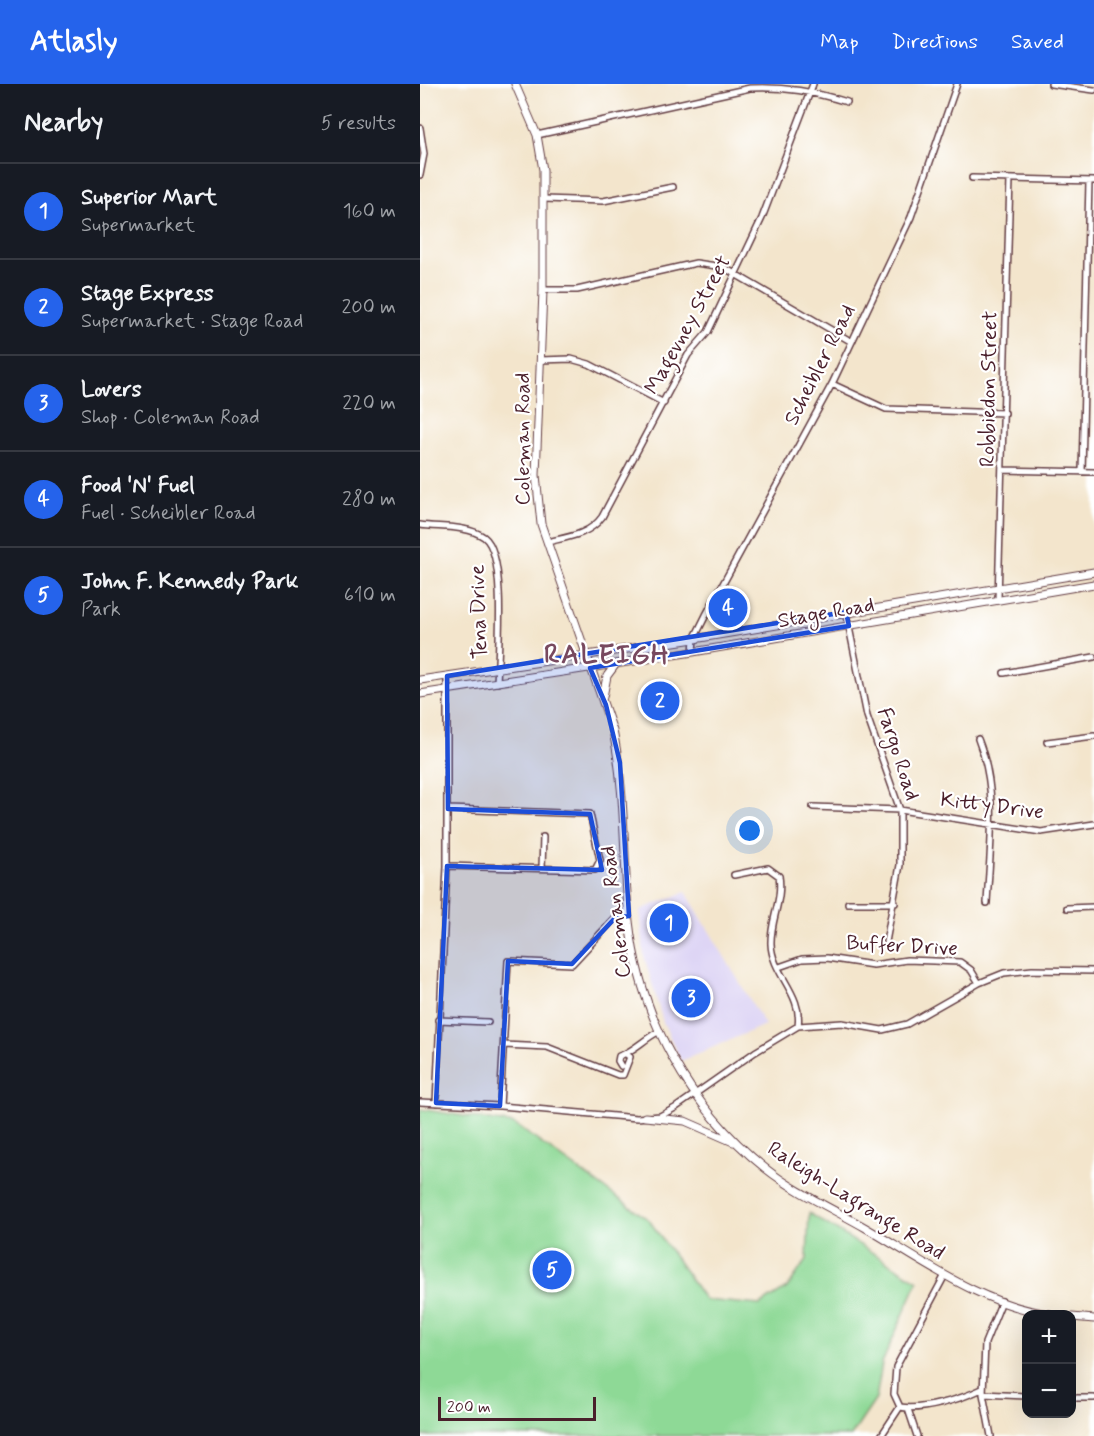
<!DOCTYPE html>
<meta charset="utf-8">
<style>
body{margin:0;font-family:Mynerve,sans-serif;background:#20242c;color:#f1f3f6}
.controls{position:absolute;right:18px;bottom:18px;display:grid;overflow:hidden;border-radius:12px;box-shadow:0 6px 24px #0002}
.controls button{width:54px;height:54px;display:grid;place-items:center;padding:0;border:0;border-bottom:2px solid #363941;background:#171b24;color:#f1f3f6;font:30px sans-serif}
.scale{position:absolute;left:18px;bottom:15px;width:158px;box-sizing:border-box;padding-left:6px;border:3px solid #4a1f2b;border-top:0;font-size:16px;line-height:21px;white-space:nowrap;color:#4a1f2b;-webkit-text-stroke:4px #fff;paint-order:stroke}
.you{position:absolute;left:330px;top:747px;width:21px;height:21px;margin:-15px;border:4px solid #fff;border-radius:50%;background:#1a73e8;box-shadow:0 0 0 9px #1a73e833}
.badge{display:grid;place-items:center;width:39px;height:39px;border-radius:50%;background:#2563eb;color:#fff;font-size:20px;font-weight:700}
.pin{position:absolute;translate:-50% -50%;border:3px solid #fff;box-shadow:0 2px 6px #0006}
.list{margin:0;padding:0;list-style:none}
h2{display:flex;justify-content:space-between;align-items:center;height:78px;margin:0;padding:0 24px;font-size:26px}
h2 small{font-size:20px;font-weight:400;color:#9ea1a6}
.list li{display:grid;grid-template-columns:39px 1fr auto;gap:18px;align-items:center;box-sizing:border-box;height:96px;padding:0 24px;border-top:2px solid #363941}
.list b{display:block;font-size:22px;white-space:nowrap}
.list p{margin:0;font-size:20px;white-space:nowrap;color:#9ea1a6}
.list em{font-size:20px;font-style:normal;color:#9ea1a6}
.map{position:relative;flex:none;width:674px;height:1352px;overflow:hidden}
header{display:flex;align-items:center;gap:36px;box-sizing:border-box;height:84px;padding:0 30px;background:#2563eb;color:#fff}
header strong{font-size:28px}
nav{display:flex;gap:33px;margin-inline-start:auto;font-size:21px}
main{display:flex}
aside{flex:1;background:#171b24}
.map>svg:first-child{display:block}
</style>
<header>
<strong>Atlasly</strong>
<nav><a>Map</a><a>Directions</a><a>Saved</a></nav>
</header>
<main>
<aside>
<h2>Nearby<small>5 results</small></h2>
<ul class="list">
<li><span class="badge">1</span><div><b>Superior Mart</b><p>Supermarket</p></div><em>160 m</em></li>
<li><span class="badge">2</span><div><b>Stage Express</b><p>Supermarket · Stage Road</p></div><em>200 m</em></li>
<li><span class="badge">3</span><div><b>Lovers</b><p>Shop · Coleman Road</p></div><em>220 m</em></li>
<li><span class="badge">4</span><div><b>Food 'N' Fuel</b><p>Fuel · Scheibler Road</p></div><em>280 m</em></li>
<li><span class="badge">5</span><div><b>John F. Kennedy Park</b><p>Park</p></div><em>610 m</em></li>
</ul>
</aside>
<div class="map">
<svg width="674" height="1352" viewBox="0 0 674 1352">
<rect width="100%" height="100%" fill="#fff"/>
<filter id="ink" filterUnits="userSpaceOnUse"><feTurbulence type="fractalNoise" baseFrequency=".0167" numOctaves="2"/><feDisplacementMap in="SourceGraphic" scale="12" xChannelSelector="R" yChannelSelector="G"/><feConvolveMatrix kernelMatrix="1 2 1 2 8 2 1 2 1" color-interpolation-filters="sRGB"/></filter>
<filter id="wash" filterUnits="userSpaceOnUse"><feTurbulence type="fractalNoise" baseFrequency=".008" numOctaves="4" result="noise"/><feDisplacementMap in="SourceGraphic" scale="24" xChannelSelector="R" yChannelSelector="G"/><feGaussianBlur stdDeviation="1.35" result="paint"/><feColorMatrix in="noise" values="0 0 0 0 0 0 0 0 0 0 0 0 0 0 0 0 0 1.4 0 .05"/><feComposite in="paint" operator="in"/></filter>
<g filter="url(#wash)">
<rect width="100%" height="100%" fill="#f3e5cc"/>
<path fill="#ded5f5" d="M266,808l79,133 -84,36 -18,-39 -19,-66 -4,-46z"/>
<path fill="#8ed996" stroke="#6c7c60" stroke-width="1.5" d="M0,1025l94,15 135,96 56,80 55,5 27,-17 20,-29 2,-46 109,68 -36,82 -6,36 -25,37h-431z"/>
</g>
<g filter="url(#ink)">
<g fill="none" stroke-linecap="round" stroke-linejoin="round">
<g stroke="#633d43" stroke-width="8">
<path id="minor" d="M631,0l43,6
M0,44l4,26 -4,21
M117,51l213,-47c35,-2 64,4 97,14
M552,94l122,3
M124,115l59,2 70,-14
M123,206h34l119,-27 27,4 129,75
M120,276l31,-1 18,5 75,39
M412,300l54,25 119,4
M583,386l91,2
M662,388l7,-291
M0,441c20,3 47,0 64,12 23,17 14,117 13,146
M127,458c21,-5 42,-7 55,-25l86,-162 20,-23 54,-114 51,-134
M578,515l12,-420
M426,528l21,104 33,94v55l-14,77
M273,568l1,-13 12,-24 126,-231 79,-167 46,-133
M584,589l90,-16
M558,655c21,52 12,108 9,164
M627,658l47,-6
M393,723l87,3 141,22 53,-8
M27,782l148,4 5,-10 -10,-46 -142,-5
M122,784l1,-31
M314,791l34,-7 11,8c4,24 -9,45 -8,68 1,30 32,50 27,82
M428,819h47
M647,824l27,-1
M359,883l23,-8 25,-1 46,7 34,-5 53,2 11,8 8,13
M18,936l50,2
M84,961l43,2 71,28h5l7,-18 -4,-3
M201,982l-3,-5 1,-5c14,-4 25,-17 39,-24
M0,1018l80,4 137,12 23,-2 15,-8 80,-56 43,-26 44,-3 40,7 25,-6 72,-41 25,-10 28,-3 62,1
M16,1019l11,-237v-190
M80,1022l8,-145 64,3 43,-46 14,-2
M563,1310l43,2
M652,1314h22
M480,1323l-6,-13 2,-27 49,-92
M480,1323c23,4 61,-8 82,-18
M488,1325l9,27
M461,1352l19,-29
M571,1352l-8,-42 2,-51 17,-42"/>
</g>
<g stroke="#633d43" stroke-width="9">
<path id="major" d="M95,0l22,51 6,35v120l-7,185 5,49 72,207c13,62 10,127 16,190 11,97 60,186 136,247 30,24 68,41 101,60 57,33 117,78 184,86
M0,596l274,-41 400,-67
M0,610l273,-42 401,-68
M183,613l4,-21 9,-12
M225,1033l40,4 48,21
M652,1233l22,2"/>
</g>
<use href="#minor" stroke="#fff" stroke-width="5"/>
<use href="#major" stroke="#fff" stroke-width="7"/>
</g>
</g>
<path fill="#1d4ed8" fill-opacity="0.2" stroke="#1d4ed8" stroke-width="4.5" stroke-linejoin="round" d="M426,528l3,14 -259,42 16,37 14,58 9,153 -14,2 -43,46 -64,-3 -8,145 -64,-3 11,-237 155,4 -12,-56 -142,-5 -1,-133z"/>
<g text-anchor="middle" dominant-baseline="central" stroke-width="4.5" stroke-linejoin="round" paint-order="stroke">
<g font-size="21" fill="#4a1f2b" stroke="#fff">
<text transform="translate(268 241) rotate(-61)">Magevney Street</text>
<text transform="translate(400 281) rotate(-63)">Scheibler Road</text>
<text transform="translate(569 305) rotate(-89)">Robbiedon Street</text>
<text transform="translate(103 355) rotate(-90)">Coleman Road</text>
<text transform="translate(59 528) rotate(-92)">Tena Drive</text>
<text transform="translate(406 529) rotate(-10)">Stage Road</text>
<text transform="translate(478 670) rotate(72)">Fargo Road</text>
<text transform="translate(572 722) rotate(7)">Kitty Drive</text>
<text transform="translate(196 828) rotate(-97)">Coleman Road</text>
<text transform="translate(482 862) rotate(3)">Buffer Drive</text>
<text transform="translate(436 1117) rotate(32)">Raleigh-Lagrange Road</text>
</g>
<g font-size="27" font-weight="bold" letter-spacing="1.5" fill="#78495f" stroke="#fff">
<text x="187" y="571">RALEIGH</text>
</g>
</g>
</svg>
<div class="controls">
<button>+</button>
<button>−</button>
</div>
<div class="scale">200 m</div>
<div class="you"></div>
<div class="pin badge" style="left:249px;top:839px">1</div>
<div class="pin badge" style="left:240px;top:617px">2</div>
<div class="pin badge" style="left:271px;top:914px">3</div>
<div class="pin badge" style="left:308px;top:524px">4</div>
<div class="pin badge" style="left:132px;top:1186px">5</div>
</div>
</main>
